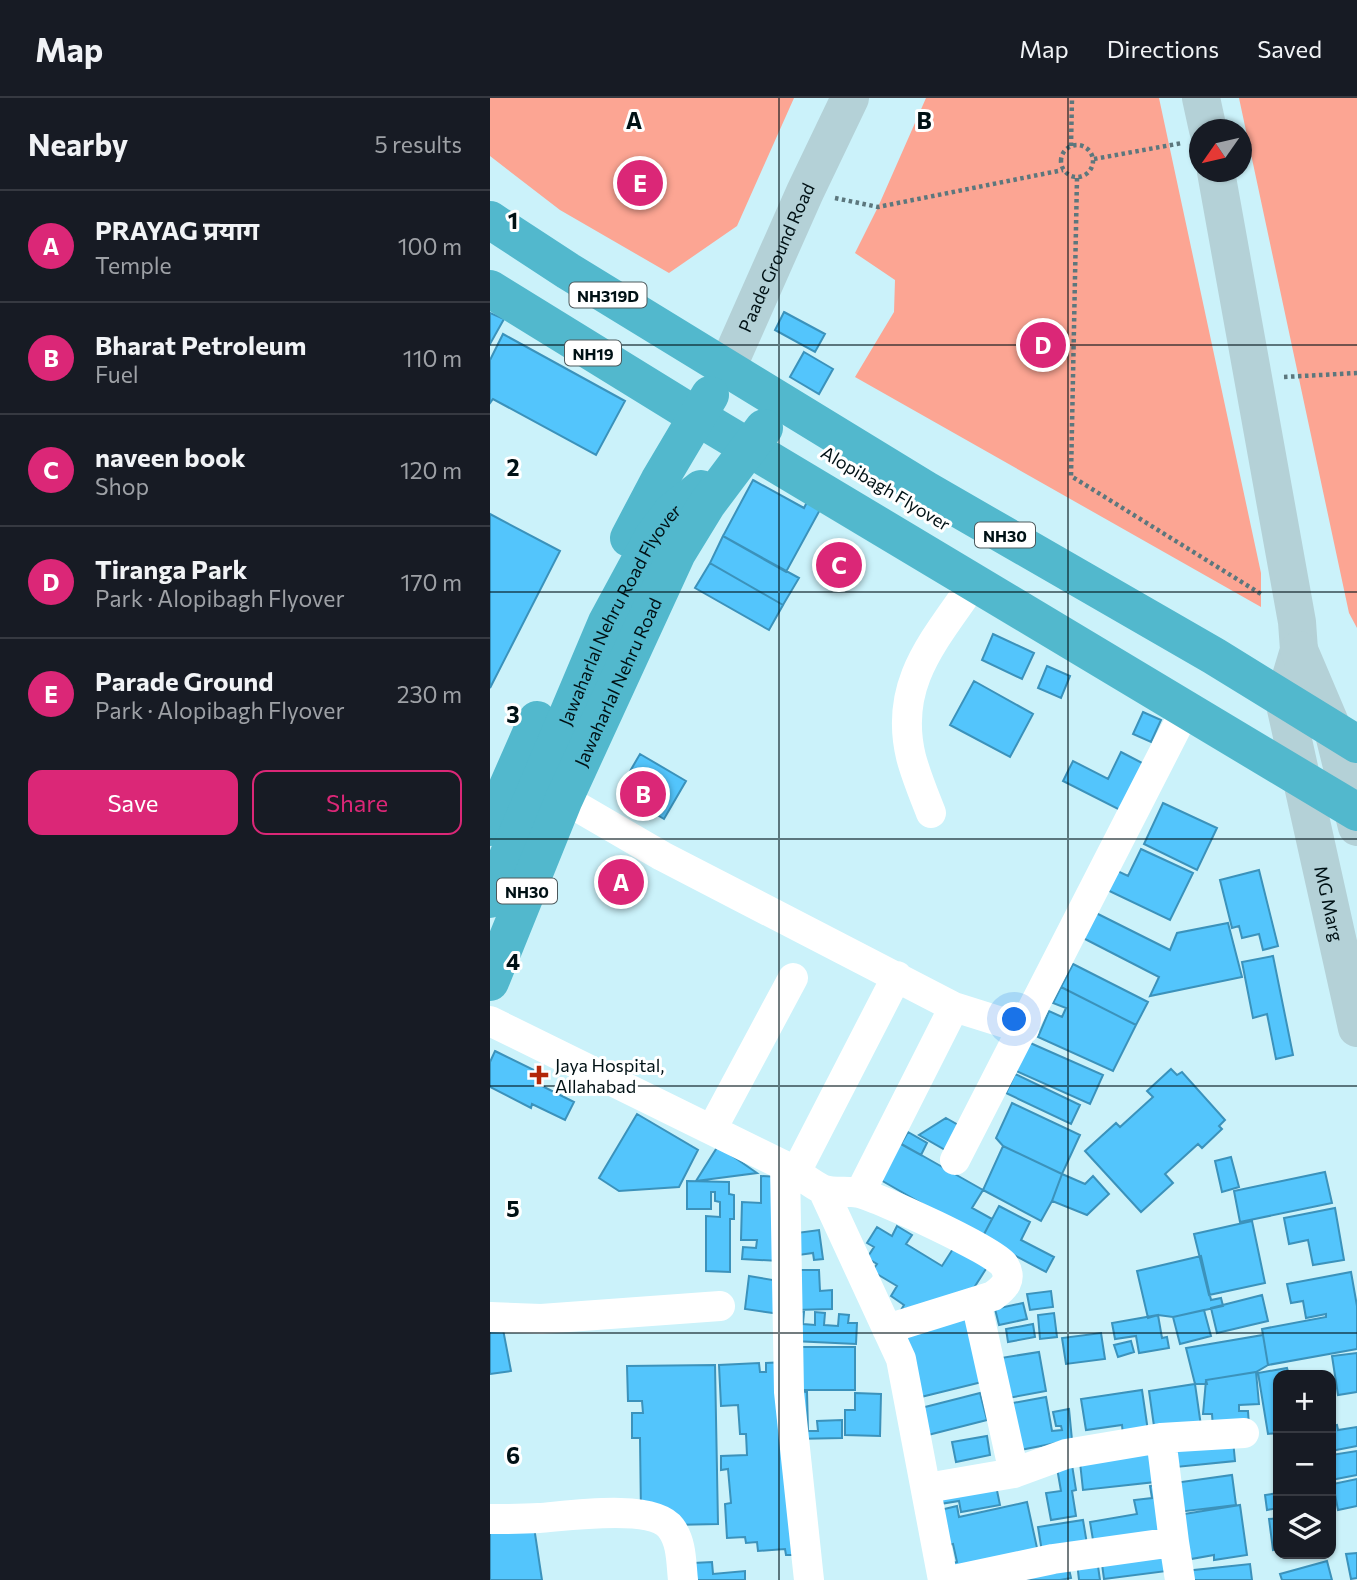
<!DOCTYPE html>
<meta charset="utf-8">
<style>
body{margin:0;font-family:Commissioner,"Noto Sans Devanagari",sans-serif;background:#20242c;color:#f1f3f6}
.controls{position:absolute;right:21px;bottom:21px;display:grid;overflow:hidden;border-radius:14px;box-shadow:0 2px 5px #0004}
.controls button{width:63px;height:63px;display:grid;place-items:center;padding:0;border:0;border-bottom:2px solid #363941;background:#171b24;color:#f1f3f6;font:35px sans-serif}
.compass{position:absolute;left:699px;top:21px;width:63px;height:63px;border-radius:50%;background:#171b24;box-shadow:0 2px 5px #0004;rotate:236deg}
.you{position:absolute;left:525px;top:922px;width:24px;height:24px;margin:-18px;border:5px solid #fff;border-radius:50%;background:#1a73e8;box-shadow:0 0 0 10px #1a73e833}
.badge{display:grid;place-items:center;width:46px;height:46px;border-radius:50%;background:#db2777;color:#fff;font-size:23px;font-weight:700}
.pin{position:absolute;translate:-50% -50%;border:4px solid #fff;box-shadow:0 2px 7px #0006}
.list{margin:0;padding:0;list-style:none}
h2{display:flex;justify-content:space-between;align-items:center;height:91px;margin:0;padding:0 28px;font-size:30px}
h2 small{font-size:23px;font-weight:400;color:#9ea1a6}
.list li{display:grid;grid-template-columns:46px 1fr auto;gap:21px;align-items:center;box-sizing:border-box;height:112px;padding:0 28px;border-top:2px solid #363941}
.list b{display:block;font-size:26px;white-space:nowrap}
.list p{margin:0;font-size:23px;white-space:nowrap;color:#9ea1a6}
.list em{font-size:23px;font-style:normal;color:#9ea1a6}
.actions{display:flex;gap:14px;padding:21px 28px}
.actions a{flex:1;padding:16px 0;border:2px solid #db2777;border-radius:14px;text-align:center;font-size:24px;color:#db2777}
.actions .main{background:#db2777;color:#fff}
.icon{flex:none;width:38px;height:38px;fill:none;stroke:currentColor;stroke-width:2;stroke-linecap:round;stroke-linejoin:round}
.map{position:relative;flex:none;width:867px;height:1482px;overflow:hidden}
header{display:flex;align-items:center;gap:42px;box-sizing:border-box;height:98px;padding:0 35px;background:#171b24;border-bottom:2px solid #363941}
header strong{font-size:33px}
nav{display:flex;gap:38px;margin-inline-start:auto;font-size:24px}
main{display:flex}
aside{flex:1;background:#171b24}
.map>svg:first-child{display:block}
</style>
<header>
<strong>Map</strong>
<nav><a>Map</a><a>Directions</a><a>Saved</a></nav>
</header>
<main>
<aside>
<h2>Nearby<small>5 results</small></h2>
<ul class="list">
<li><span class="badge">A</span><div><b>PRAYAG प्रयाग</b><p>Temple</p></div><em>100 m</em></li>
<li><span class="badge">B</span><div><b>Bharat Petroleum</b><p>Fuel</p></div><em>110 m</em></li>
<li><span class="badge">C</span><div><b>naveen book</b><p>Shop</p></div><em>120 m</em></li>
<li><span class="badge">D</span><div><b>Tiranga Park</b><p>Park · Alopibagh Flyover</p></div><em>170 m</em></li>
<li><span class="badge">E</span><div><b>Parade Ground</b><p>Park · Alopibagh Flyover</p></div><em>230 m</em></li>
</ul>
<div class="actions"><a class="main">Save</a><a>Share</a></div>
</aside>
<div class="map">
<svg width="867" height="1482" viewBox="0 0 867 1482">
<rect width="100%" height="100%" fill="#cbf2fa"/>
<path fill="#fca593" d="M0,0h304l-57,128 -68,47 -109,-63 -70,-54z
M436,0h233l102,475v34l-406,-230 39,-65 1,-32 -40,-27 23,-46z
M749,0h118v530l-8,-15z"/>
<path fill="#53c5fc" stroke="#3b92bb" stroke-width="2" d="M294,214l41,22 -10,18 -40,-22z
M0,215l14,6 -14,25z
M13,236l122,67 -29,54 -103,-56 -3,4v-43z
M314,254l29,17 -14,25 -29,-17z
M263,382l51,28 5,-10 13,8 -36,66 -63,-36z
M0,416l70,37 -70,137z
M233,438l76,42 -16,27 -73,-42z
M220,465l73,42 -14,25 -74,-42z
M503,536l41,19 -12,26 -40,-19z
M557,568l23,10 -9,22 -23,-10z
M484,583l59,33 -23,43 -60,-32z
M653,614l18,8 -10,22 -18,-8z
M631,654l23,12 -24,46 -57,-29 10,-20 35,18z
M150,656l46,27 -22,38 -46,-27z
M673,705l54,25 -20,42 -53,-26z
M651,751l52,24 -23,47 -69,-33 10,-19 17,8z
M769,772l19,76 -15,4 -4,-16 -17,4 -3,-12 -7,2 -12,-48z
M606,815l74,37 7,-17 51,-10 14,54 -92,19 9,-19 -76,-39z
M783,858l20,99 -17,4 -9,-45 -14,4 -11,-56z
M583,866l75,38 -12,23 -75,-38z
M571,889l75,38 -23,46 -75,-34 11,-26 13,6 4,-9 -13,-5z
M538,944l75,33 -13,29 -74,-33z
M5,953l49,24 -4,10 34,17 -9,18 -33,-16 -1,4 -41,-21v-25z
M681,971l6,6 5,-3 43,48 -6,6 3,3 -20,19 -4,-4 -33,30 8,9 -32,29 -56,-61 31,-28 4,4 33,-30 -6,-6z
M525,976l65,31 -9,19 -65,-31z
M522,1005l68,32 -18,39 -59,-28 -7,-8z
M147,1016l61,36 -19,37 -60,4 -20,-13z
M456,1020l21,12 -13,25 -35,-20z
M418,1034l19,11 -6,12 -20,-11z
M410,1045l83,47 -11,18 20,11 -10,19 -103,-59z
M228,1048l39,27 -61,8z
M513,1048l59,28 -10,27 -11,20 -58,-31z
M741,1059l8,30 -17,5 -7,-31z
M835,1074l7,31 -92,19 -6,-31z
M572,1076l23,10 8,-8 16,18 -22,21 -35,-14z
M271,1078l20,1 -2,84 -37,-2 1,-12 13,1 1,-8h-16l1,-38 19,1z
M197,1083l42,1v12l5,1v24h-4v53l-24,-1v-55l14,1v-15l-5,-1v-9h-4v17h-24z
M509,1108l31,16 -9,18 33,17 -8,15 -64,-34z
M845,1110l9,52 -31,5 -5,-25 -19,4 -5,-26z
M762,1123l13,62 -56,12 -15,-61z
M407,1128l15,9 -6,9 36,22 16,-25 33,20 -21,33 -69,16 3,-5 -13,-9 6,-10 -25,-15 5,-7 -10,-6 7,-11 -7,-4 10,-16 15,9z
M329,1132l4,29 -9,1 -1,-7 -14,2 -10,-21z
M711,1158l10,44 10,-2 2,8 -50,11 -15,-2 -10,3 -11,-47z
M304,1172h25l1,21 12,-1v19l-37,1z
M861,1174l6,34v43l-89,16 -6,-36 64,-12v-3l-20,4 -3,-17 -12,2 -4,-19z
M259,1178l24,4 7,34 -35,-5z
M561,1193l2,16 -23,3 -3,-16z
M772,1197l6,26 -51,12 -6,-25z
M533,1205l4,16 -28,6 -4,-16z
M714,1212l7,26 -31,8 -7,-27z
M304,1213l10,1 -1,12 12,1v-13l10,1 -1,12 14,1 1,-12 10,1 -1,8h9l-1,21 -63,-3z
M564,1215l3,24 -17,2 -2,-24z
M668,1217l4,23 5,-1 2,11 -30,5 -3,-17 -21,3 -3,-16z
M476,1220l16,64 -61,15 -16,-63z
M11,1221l10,52 -21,3v-53z
M543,1226l2,13 -27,5 -2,-13z
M611,1235l4,26 -39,5 -4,-26z
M773,1237l5,30 -12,7 -50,8 1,4h-12l-9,-36z
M641,1243l3,11 -16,5 -4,-12z
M304,1249h61v43h-61z
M549,1254l7,39 -38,7 -7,-40z
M867,1255v39l-19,3 -6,-39z
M295,1264l12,193h-11l-1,-6 -27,2 -1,-9 -11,1 -1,-6 -18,1 -2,-34 6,-1 -3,-34 -7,1v-14l26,-1 -1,-21h-6l-2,-29 -17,1 -2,-41 40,-2 1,9h6v-9z
M225,1267l3,159 -47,1 -30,-11 -1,-76h-8v-25h11l-1,-12h-14l-1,-35z
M797,1270l2,7h-11v58l-10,1 -10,-61z
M766,1274l3,32 -20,1v6h9l1,15 -36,2 -1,-14h-9l3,-34z
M705,1286l6,42 -46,7 -6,-42z
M652,1292l6,41 -25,4 -1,-10 -36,5 -5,-31z
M303,1293l14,1 1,39h10l-1,-10 25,-1v18l-48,1z
M365,1295l26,1 -1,42 -35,-1v-25h10z
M490,1295l7,27 -59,15 -7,-27z
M556,1299l6,34 10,-1 -1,-4h-5l-3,-14 16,-3 3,31 -52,10 -18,-45z
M847,1327l1,5 19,-3v19l-26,5v-25z
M497,1338l3,19 -34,7 -4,-20z
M743,1342l2,21 -69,7 -3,-21z
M660,1347l5,37 -72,8 -4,-37z
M867,1353v24l-26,5v-25z
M582,1367l4,25 -4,1 4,25 -25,4 -5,-27 15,-2 -4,-23z
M742,1377l4,30 -58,7 -4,-29z
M867,1381v27l-19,4 -5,-26z
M505,1383l5,24 -39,7 -2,-11 -19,3 -3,-13z
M665,1387l8,58 -68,9 -5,-30 47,-8 -3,-14 18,-2 -2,-12z
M788,1395v15l-11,2 -2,-15z
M537,1404l12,55 -87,19 -3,-12 8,-2 -4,-18 -5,1 -8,-35 17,-4 2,11z
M750,1407l7,50 -33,5v-5l-23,4 -13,-44z
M788,1420v31l-5,1 -4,-31z
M593,1422l5,30 -45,8 -5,-31z
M0,1426l44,3 8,53h-52z
M674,1450l3,23 -63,8 -3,-22z
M867,1455v25l-6,1 -5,-25z
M607,1461l3,21h-21l-2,-18z
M577,1462l4,18 -11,2h-96z
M837,1463l5,19h-50l-2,-6z
M222,1464l1,12 32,-3v9h-59l7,-17z
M760,1466l2,16h-66l-1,-9z"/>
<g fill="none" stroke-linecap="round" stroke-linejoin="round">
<path stroke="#5c777d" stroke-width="4.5" stroke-dasharray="3.5 3.5" stroke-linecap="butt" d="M571 63a16 16 0 1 1 32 0a16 16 0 1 1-32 0Z
M581,48l1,-48
M604,61l88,-16
M587,80l-6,298 190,118
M345,100l43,9 185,-37
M794,279l73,-4"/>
<path stroke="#fff" stroke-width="30" d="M74,701l98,57 292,151 70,22
M441,715c-7,-18 -15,-37 -20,-56 -18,-75 25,-118 64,-176
M0,923l295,145c13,6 24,17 37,23 11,5 26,1 37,4 21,5 136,58 145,72 9,15 0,23 -11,31l-106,33
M222,1031l81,-151
M465,1062l231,-451
M295,1068l4,226 20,188
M306,1074l101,-196
M333,1092l78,169 42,221
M370,1095l94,-186
M486,1204l38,171
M0,1219l51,2 179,-13
M671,1340l13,104
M437,1390l87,-15 52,-19 95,-16 83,-5
M0,1421c16,0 33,0 49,-1 28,-2 114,-15 132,10 11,15 10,34 12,52
M464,1482l99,-21 121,-17 6,38"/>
<g stroke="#b4d1d7" stroke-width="38">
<path d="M711,0l7,32"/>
<path id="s1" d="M726,74l81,450 2,28 -15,50 73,328"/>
<path id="s2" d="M237,270l78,-176 45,-94"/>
<path d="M809,552l34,80 24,97"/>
</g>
<g stroke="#52b8cd" stroke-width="38">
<path d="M0,122l78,51 358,219 288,166 143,88"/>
<path d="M0,191l206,127 661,396"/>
<path d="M139,440l30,-57 51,-86"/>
<path d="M0,729l47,-107"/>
<path id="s3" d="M0,801l117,-277 46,-85 19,-25 29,-23"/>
<path id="s4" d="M0,884l74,-183 113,-246 30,-49 57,-76"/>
</g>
</g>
<path fill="none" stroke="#001115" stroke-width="2" stroke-opacity="0.55" d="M289,0v1482M578,0v1482M0,247h867M0,494h867M0,741h867M0,988h867M0,1235h867"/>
<path fill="#b32709" stroke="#fff" stroke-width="2.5" d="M45.5 966.5h7v7h7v7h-7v7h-7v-7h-7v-7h7z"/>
<g text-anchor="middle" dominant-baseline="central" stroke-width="6" stroke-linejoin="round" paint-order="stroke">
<g fill="#fff" stroke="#4c585b" stroke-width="2">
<rect x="79.5" y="184.5" width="77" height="25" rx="5"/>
<rect x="75" y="242.5" width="56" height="25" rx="5"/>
<rect x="485" y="424.5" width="60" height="25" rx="5"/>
<rect x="7" y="780.5" width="60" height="25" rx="5"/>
</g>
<g font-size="16" font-weight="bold" fill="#001115">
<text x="118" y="197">NH319D</text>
<text x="103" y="255">NH19</text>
<text x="515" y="437">NH30</text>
<text x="37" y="793">NH30</text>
</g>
<g font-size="18" fill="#001115" stroke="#fff">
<text stroke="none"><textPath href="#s2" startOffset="121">Paade Ground Road</textPath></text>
<text transform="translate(396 390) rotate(31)">Alopibagh Flyover</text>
<text stroke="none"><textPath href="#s3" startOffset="313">Jawaharlal Nehru Road Flyover</textPath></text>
<text stroke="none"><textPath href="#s4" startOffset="326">Jawaharlal Nehru Road</textPath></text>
<text stroke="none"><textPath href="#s1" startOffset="746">MG Marg</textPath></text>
</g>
<g font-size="18" fill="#001115" stroke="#fff" text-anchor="start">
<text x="65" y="967">Jaya Hospital,<tspan x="65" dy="21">Allahabad</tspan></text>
</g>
</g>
<g font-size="23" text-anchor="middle" font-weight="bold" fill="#001115" stroke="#fff" stroke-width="6" stroke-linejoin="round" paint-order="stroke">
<text x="144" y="31">A</text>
<text x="434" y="31">B</text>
<text x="23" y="131">1</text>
<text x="23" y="378">2</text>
<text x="23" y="625">3</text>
<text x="23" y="872">4</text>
<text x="23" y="1119">5</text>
<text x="23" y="1366">6</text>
</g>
</svg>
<div class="controls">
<button>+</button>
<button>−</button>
<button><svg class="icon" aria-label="layers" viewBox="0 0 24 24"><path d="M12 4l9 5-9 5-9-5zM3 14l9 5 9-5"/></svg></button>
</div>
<svg class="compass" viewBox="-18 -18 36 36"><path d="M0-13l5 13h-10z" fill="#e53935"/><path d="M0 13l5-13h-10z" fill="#9ea1a6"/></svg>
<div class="you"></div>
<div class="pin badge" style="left:131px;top:784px">A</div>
<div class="pin badge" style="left:153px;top:696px">B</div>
<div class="pin badge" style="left:349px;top:467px">C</div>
<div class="pin badge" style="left:553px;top:247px">D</div>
<div class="pin badge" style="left:150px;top:85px">E</div>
</div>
</main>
